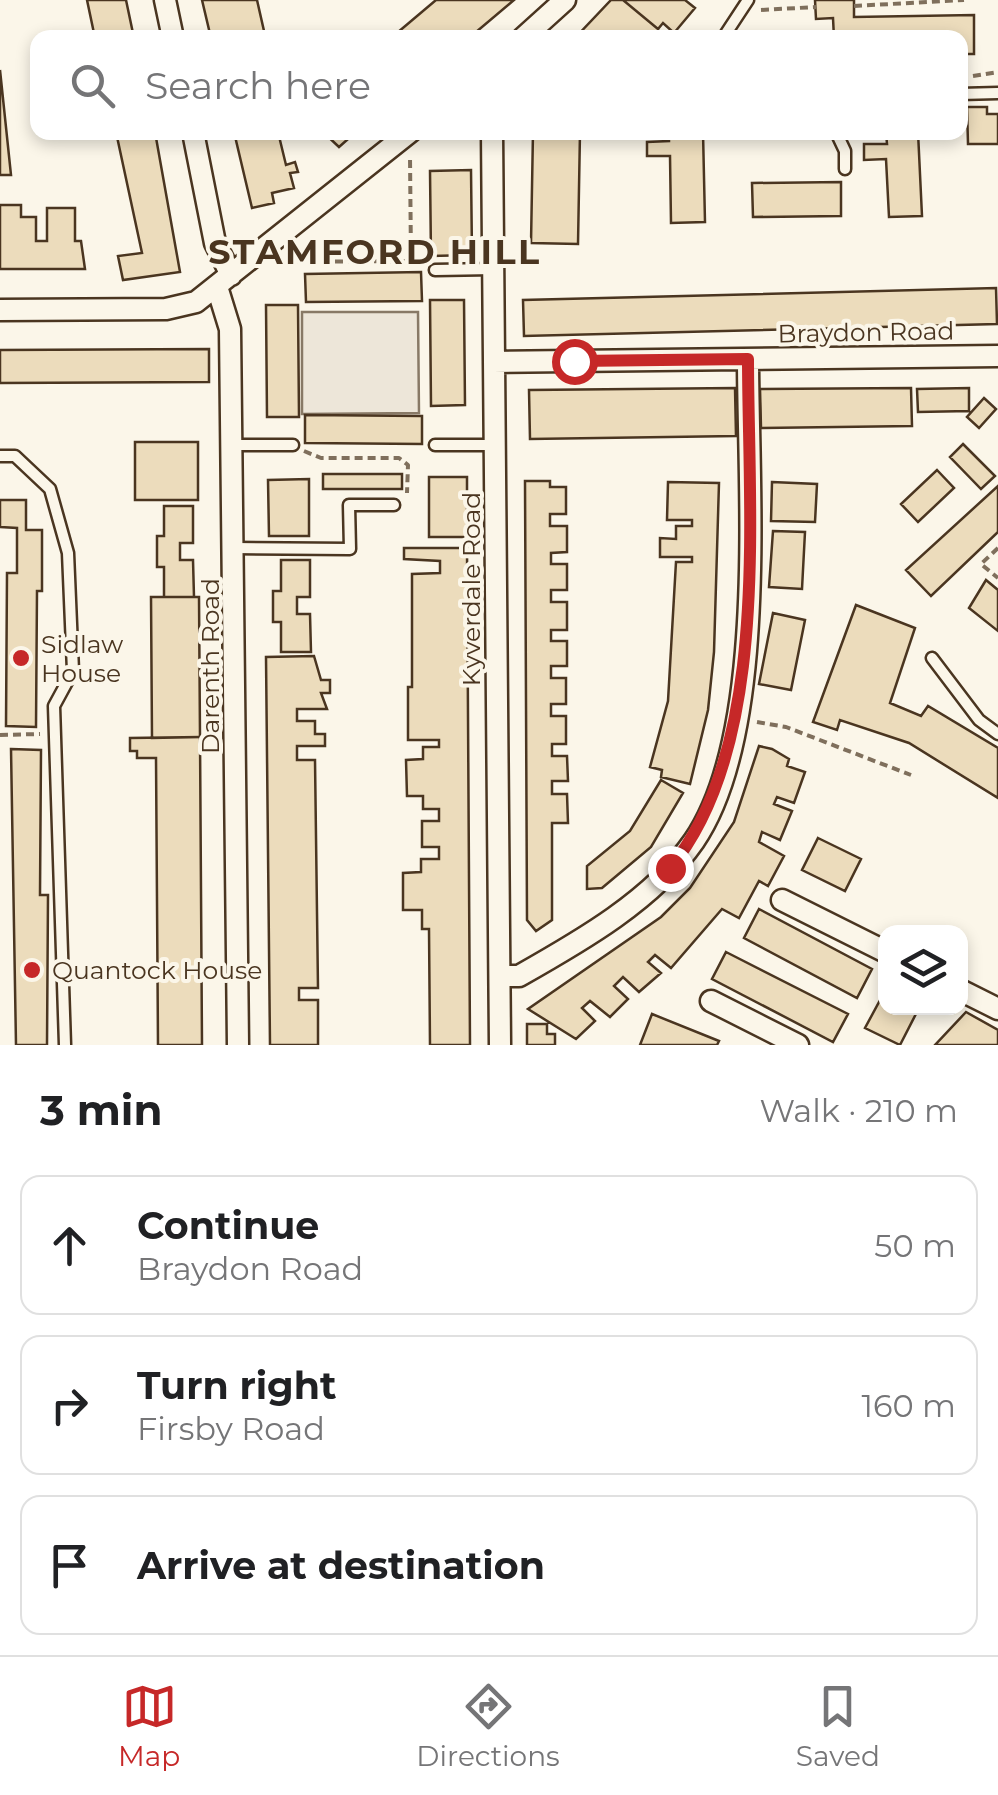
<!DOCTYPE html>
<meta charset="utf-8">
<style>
body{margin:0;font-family:Montserrat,sans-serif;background:#f2f2f2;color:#202124}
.controls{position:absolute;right:30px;bottom:30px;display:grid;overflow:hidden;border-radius:20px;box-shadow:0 5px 15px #0003}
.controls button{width:90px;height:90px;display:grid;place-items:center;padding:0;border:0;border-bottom:2px solid #e0e0e0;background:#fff;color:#202124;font:50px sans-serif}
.stop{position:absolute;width:30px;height:30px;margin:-22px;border:8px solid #c62828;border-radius:50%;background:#fff}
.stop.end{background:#c62828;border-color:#fff;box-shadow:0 2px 10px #0008}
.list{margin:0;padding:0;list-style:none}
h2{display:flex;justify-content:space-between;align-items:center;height:130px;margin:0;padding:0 40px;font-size:42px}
h2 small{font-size:32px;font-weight:400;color:#757577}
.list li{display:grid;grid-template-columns:65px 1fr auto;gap:30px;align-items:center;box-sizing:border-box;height:140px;margin:0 20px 20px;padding:0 20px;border:2px solid #e0e0e0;border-radius:20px}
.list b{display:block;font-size:38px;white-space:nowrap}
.list p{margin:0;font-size:32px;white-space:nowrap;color:#757577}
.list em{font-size:32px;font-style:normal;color:#757577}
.icon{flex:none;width:55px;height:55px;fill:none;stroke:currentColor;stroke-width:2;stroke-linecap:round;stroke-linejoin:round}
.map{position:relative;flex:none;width:998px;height:1045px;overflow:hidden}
.search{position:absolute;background:#fff;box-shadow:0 5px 15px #0003;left:30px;right:30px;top:30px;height:110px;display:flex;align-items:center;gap:25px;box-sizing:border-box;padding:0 35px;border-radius:20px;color:#757577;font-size:38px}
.sheet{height:610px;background:#fff}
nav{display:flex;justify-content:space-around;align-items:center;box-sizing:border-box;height:140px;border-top:2px solid #e0e0e0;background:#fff;font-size:28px;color:#757577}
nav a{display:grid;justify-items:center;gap:5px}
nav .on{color:#c62828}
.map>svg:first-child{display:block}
</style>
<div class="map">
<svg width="998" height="1045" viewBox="0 0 998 1045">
<rect width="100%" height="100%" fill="#fbf6e9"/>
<path fill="#ede6d9" stroke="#887966" stroke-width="2.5" d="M302,312h116l1,101 -117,1z"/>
<path fill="#ecdcbc" stroke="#4a3520" stroke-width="2.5" d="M87,0h39l8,38h-39z
M202,0h55l7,31 -53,7z
M436,0h78l-45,38h-78z
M611,0h12l35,29 -9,9h-74z
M623,0h62l10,8 -21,25 -11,-10 -5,6z
M815,0h39v17l120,-2v39h-14v-16h-126l-1,-20 -17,1z
M0,70l11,105h-11z
M967,107h20v7h11v30h-30z
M116,132h39l25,140 -57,8 -5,-24 24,-3z
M234,132h44l8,33 9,-3 3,10 -8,1 4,15 -22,5 2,10 -22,5z
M323,132h33l-17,15z
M533,132h47l-2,112 -47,-1z
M669,132h34l2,90 -34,1 -1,-67h-23v-14l22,-1z
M886,132h32l4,84 -33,1 -3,-58 -22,1v-16h23z
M471,170l1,85 -41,1 -1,-85z
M841,182v34l-88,1 -1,-34z
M0,205h21v12h15v24h11v-33h28v33h6l4,28h-85z
M421,272l1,29 -116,1 -1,-28z
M996,288l1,36 -473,12 -1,-36z
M430,300h34l1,105 -34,1z
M266,305h32l1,112h-32z
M209,349v33l-209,1v-33z
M735,388l1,48 -206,3 -1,-49z
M911,388l1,38 -151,2 -1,-39z
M969,388v23l-51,1 -1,-23z
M984,398l12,11 -17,19 -12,-11z
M305,415l117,1v28l-117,-1z
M135,442h63v58h-63z
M963,444l32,32 -14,13 -31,-32z
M937,470l17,18 -36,34 -17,-18z
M323,474h79v15h-79z
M429,477h38v60h-38z
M309,479v57h-40l-1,-56z
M525,481h25v6h16v27h-16v12h17v26l-16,1v11h16v26h-16v12h16v28h-16v11h16v25h-16v12h15v26h-15v12h15v28h-14v12h15l1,25h-16v13h15l1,29h-16v97l-16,11 -9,-11z
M668,482l51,1 -5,169 -6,58 -18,74 -29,-7 1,-7 -12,-3 18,-66 8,-139h16v-5h-32v-19l16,1v-13h16v-6h-25z
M772,482l45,2 -2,38 -44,-1z
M998,486v46l-67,64 -25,-26z
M0,500h26v30h16v61h-5l-1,136 -30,-1 1,-153h10v-45l-17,-1z
M164,506h29v37h-13v17h13l1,37h-30v-30h-7v-31h7z
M773,531l32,1 -3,57 -33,-2z
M404,548h63l3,497h-40l-1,-116h-7v-19h-19v-37l18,-1v-13h18v-12h-17v-26h17v-12h-16v-13h-16l-1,-36 17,-1v-12h16v-7h-31v-53h4v-113l28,-1v-12l-36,-2z
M281,560h29v37h-13v17h13l1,38h-30v-30h-8v-31h8z
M986,580l12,10v41l-29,-23z
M151,597h48l1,140 -48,1z
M856,605l59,23 -25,75 31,13 7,-10 70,42v50l-89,-55 -69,-23 -3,10 -24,-8z
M773,613l32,7 -14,70 -32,-6z
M314,656l7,24h9v13h-9l6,16h-30v12h18v13h10v12h-28v14h18l3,228h-19v12h19v45h-48l-4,-388z
M200,737l2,308h-44l-2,-287h-19v-7h-7v-13z
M759,746l13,3 17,10 -2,7 18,6 -11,31 -17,-6 -3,7 18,7 -12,29 -18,-8 -3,10 25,14 -16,30 -9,-5 -20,37 -17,-9 -51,59 -16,-13 -7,7 13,11 -22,19 -16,-15 -9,9 14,13 -18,18 -20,-16 -8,7 13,13 -19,18 -48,-30 133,-92 29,-29 44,-66z
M11,749l30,1 -1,145h8l-1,150h-31z
M661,780l22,13 -32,54 -49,41 -15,1v-23l43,-35z
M818,838l43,21 -16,32 -43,-21z
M759,909l113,60 -15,29 -113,-60z
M726,952l122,62 -15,28 -121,-63z
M886,989v19h33l-19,37 -35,-17z
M966,1012l32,18v15h-63z
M652,1014l67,27 -2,4h-77z
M527,1024h20v10h8v11h-28z"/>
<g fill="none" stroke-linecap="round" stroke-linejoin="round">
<g stroke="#4a3520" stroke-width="15">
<path id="service" d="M723,38l25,-38
M960,94l38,-1
M836,132l9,19v18
M435,270l58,-1
M232,445h61
M435,445h59
M0,456h15l35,33 18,64 5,118 -19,35 11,339
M234,548l116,1 -1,-44h45
M932,658l47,62 19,14"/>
</g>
<g stroke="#4a3520" stroke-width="25">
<path id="minor" d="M165,0l8,38
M523,38l42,-38
M193,132l22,111 16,32
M492,132l8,913
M218,290l12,39 8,716
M0,310l166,-1 30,-7 214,-170
M494,362l504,-6
M782,900l104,52
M501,976h18c62,-35 134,-76 175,-135 74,-108 54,-352 54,-482
M960,990l38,19
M711,1001l87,44"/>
</g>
<path stroke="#7f6f5c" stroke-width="4" stroke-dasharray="8 5" stroke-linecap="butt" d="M854,6l110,-6
M761,10l55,-3
M973,76l25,-4
M283,262l128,-1 -1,-104
M304,451l17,7h78l9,7 -1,28
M998,548l-17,16 17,14
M757,722l29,5 125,48
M0,735l40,-1"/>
<use href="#service" stroke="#fbf6e9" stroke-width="10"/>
<use href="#minor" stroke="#fbf6e9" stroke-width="20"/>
</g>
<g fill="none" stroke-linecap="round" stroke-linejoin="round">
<path stroke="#c62828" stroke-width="12" d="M574,361l174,-2c0,152 23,388 -78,509"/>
</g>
<g fill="#c62828" stroke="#fbf6e9" stroke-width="4">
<circle cx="21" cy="658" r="10"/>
<circle cx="32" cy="970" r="10"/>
</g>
<g text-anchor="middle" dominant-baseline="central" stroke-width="8" stroke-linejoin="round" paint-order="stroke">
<g font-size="25" fill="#4a3520" stroke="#fbf6e9">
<text transform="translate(866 332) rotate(-1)">Braydon Road</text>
<text transform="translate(471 589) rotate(-90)">Kyverdale Road</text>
<text transform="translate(210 666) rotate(-90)">Darenth Road</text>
</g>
<g font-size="25" fill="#4a3520" stroke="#fbf6e9" text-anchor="start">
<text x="41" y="644">Sidlaw<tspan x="41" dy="29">House</tspan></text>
<text x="52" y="970">Quantock House</text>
</g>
<g font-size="35" font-weight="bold" letter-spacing="2.5" fill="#4a3520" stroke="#fbf6e9">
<text x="375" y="251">STAMFORD HILL</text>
</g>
</g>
</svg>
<div class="controls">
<button><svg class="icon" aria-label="layers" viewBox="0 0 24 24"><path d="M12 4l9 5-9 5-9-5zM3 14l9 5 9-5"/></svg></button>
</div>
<div class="stop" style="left:574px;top:361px"></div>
<div class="stop end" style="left:670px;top:868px"></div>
<div class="search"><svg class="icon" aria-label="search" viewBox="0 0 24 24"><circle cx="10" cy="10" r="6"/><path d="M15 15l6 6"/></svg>Search here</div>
</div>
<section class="sheet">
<h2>3 min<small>Walk · 210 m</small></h2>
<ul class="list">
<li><svg class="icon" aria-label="ahead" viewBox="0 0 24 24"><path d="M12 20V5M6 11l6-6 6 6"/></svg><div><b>Continue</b><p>Braydon Road</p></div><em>50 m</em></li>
<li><svg class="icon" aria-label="right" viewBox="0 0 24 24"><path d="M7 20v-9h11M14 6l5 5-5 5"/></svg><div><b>Turn right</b><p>Firsby Road</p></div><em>160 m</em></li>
<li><svg class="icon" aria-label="arrive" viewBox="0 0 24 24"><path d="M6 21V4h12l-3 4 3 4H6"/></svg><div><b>Arrive at destination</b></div></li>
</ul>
</section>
<nav>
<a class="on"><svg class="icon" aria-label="map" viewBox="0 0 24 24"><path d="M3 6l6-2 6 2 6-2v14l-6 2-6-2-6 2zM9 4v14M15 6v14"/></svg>Map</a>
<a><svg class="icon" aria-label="directions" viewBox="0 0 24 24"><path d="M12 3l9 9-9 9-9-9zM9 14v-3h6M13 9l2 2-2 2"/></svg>Directions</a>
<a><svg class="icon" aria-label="saved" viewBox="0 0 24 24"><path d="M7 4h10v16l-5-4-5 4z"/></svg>Saved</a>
</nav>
